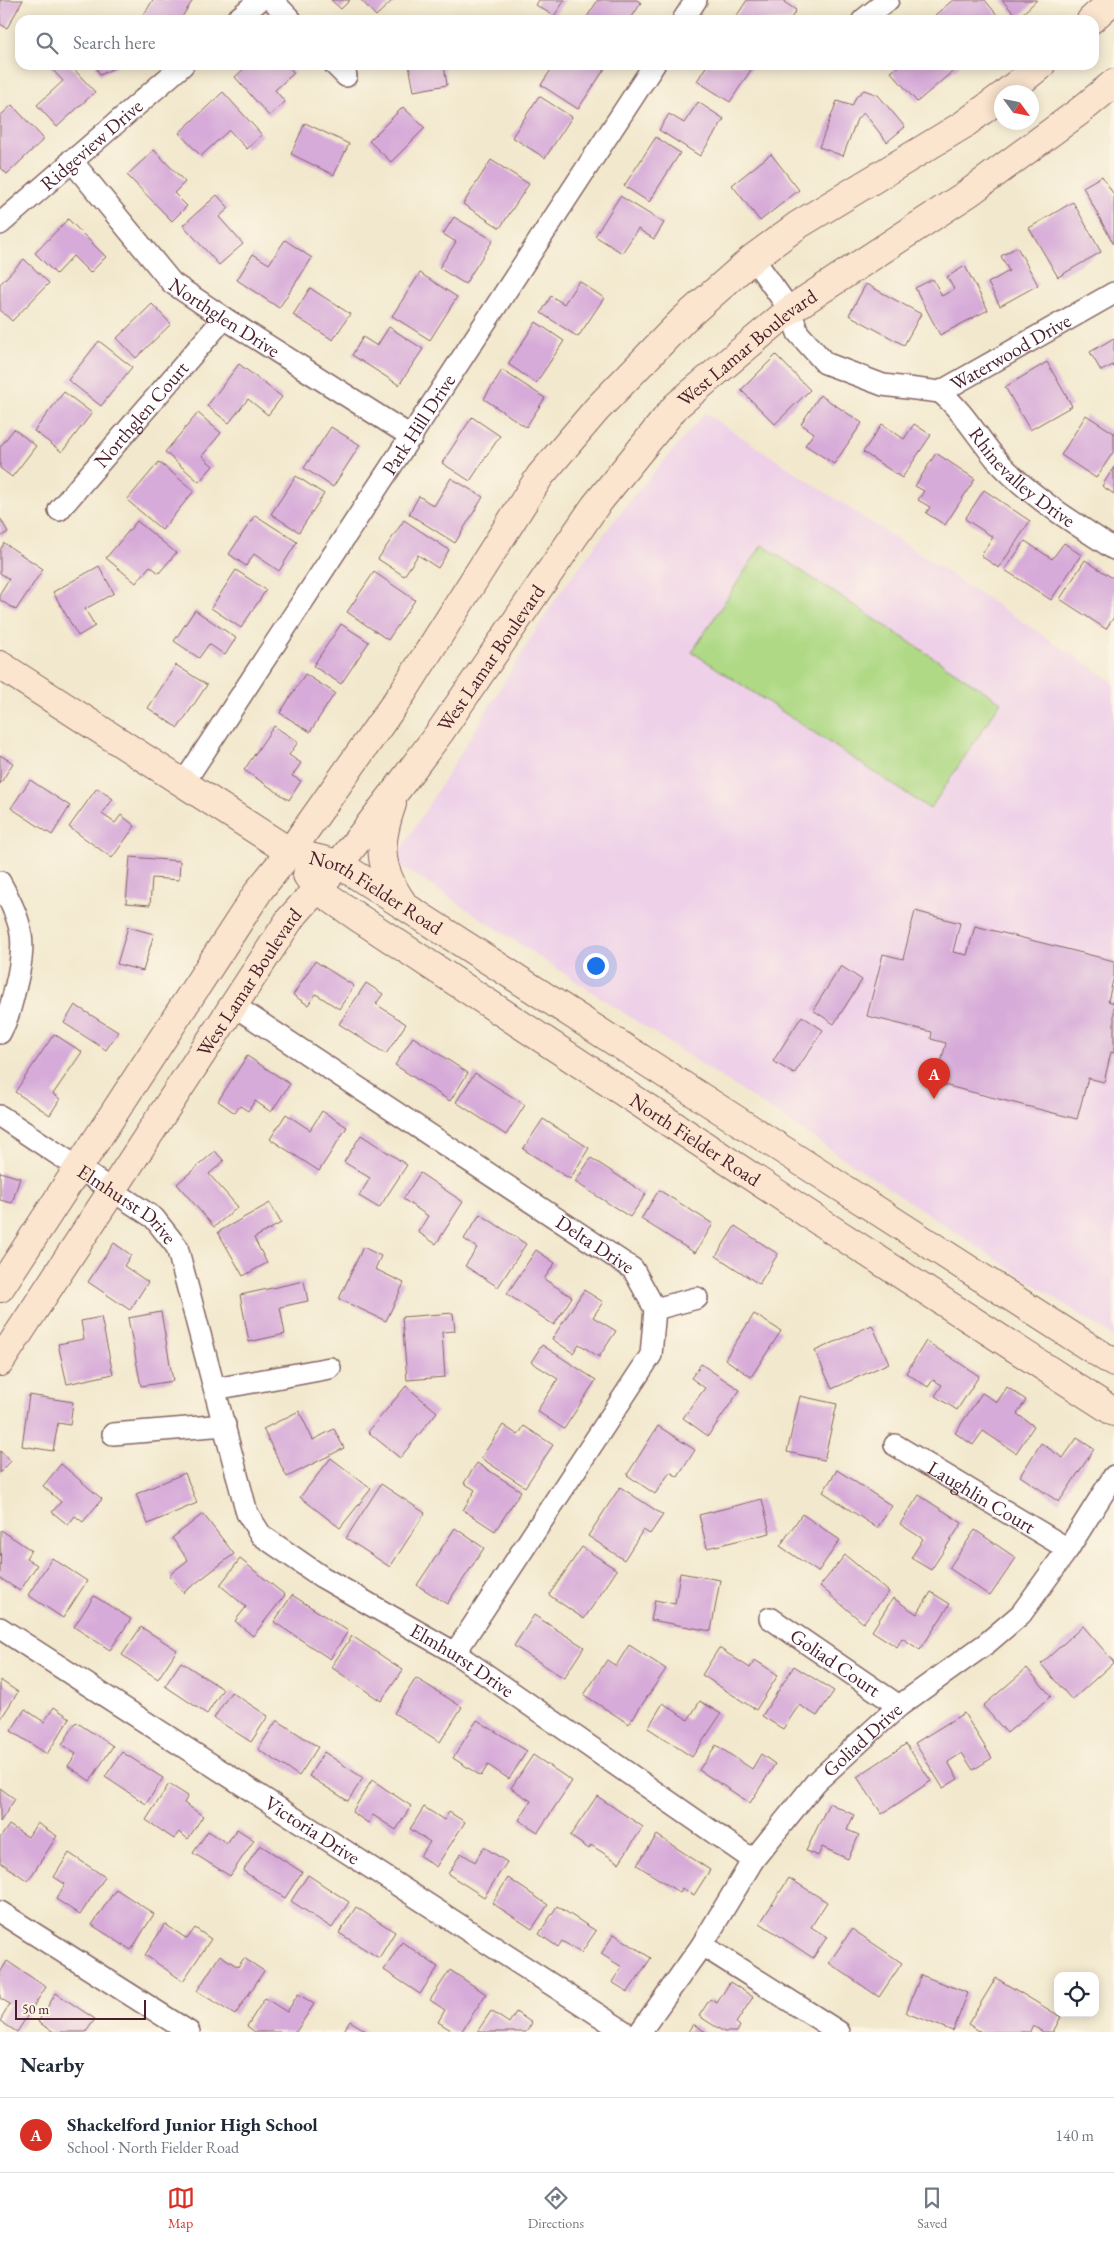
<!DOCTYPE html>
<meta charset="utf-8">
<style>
body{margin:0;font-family:"EB Garamond",serif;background:#f2f2f3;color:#1f2937}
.controls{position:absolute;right:15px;bottom:15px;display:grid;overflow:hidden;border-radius:10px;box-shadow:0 2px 12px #0003}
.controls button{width:45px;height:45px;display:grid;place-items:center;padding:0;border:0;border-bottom:1px solid #e0e1e3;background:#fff;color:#1f2937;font:25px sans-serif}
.compass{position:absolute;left:994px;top:85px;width:45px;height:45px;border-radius:50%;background:#fff;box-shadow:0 2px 12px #0003;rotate:123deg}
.scale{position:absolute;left:15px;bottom:12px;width:131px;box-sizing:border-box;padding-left:5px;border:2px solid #4a1f2b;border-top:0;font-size:14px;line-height:18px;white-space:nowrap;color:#4a1f2b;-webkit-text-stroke:4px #fcf5e5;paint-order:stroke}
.you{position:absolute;left:595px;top:965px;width:18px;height:18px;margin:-12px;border:4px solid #fff;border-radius:50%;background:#1a73e8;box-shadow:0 0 0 8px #1a73e833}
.badge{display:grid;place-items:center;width:32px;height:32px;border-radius:50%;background:#d93025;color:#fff;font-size:16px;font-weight:700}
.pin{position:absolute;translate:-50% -41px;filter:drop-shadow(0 1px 2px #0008)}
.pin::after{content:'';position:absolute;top:26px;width:18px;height:15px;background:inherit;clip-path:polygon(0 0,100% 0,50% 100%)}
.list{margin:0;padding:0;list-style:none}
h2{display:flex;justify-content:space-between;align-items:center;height:65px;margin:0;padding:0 20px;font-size:21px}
h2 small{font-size:16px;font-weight:400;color:#747a83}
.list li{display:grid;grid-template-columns:32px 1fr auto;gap:15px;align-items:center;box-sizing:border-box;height:75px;padding:0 20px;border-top:1px solid #e0e1e3}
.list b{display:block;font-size:19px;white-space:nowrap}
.list p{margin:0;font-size:16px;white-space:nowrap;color:#747a83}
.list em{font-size:16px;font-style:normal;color:#747a83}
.icon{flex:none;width:28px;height:28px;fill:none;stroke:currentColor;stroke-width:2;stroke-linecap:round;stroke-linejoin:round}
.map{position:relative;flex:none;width:1114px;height:2032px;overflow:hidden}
.search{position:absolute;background:#fff;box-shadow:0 2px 12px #0003;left:15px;right:15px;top:15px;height:55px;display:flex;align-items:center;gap:12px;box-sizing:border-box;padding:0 18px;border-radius:15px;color:#747a83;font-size:19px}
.sheet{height:140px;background:#fff}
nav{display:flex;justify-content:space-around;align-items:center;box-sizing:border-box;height:70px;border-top:1px solid #e0e1e3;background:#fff;font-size:14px;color:#747a83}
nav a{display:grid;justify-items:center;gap:2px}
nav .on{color:#d93025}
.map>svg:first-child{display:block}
</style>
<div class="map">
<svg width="1114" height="2032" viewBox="0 0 1114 2032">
<rect width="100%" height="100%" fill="#fcf5e5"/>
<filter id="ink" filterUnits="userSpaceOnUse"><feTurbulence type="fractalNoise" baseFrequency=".02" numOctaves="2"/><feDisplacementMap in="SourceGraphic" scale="10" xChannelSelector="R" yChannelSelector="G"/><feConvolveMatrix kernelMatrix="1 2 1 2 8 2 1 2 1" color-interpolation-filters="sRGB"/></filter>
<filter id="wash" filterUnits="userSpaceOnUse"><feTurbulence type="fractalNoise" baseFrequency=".0096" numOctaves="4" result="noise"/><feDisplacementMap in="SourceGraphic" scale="20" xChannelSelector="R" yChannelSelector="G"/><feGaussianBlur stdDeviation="1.12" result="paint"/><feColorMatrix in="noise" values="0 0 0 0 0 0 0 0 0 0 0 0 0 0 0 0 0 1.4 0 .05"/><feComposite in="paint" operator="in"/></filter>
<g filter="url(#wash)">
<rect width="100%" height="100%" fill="#f2e8cd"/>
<path fill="#eed0e8" d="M705,413l409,269v655l-720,-476 162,-263 74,-98z"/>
<path fill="#afd985" stroke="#7c7c58" d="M762,545l239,157 -71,107 -238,-157z"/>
<g id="blocks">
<path fill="#d7abd9" d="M0,0h23l-16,28 -7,-4z
M153,0h40l-13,20h-38l-1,-1z
M331,0h19l-9,9z
M361,0h32l-17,16z
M539,0h26l-11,16 -18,-11z
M598,0h39l4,3 -11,17h-45z
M747,0h38l-1,2 12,8 -6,10h-56z
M953,0h32l16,20h-62l-4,-5z
M1002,0h35l-19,18z
M52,65h18l25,27 -38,35 -20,-22 26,-24 -13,-14z
M95,65h25l-20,10z
M248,65h39l7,8 -19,17 10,12 -16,14 -34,-39z
M409,65h35l3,20 -33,6z
M554,65h49l3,2 -28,42 -37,-24z
M707,65h47l-24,37 -33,-21z
M900,65h60l-43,37 -26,-30z
M864,90l14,5 27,32 -18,15 -23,-29 -7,6 -14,37 -24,-9 18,-46 15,5 4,-9z
M223,92l39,43 -15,14 -18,-19 -28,26 -22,-23z
M539,96l33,21 -27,41 -33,-21z
M698,102l26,17 -24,37 -41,-26 10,-16 15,9z
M12,105l32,34 -37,35 -7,-7v-51z
M403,107l22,21 -34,34 -22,-21z
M305,123l44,21 -15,31 -43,-21z
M656,137l24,16 -31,49 -25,-16z
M154,150l31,32 -11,11 13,13 -15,15 -45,-46z
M771,154l28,36 -39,31 -28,-36z
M491,160l38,24 -29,44 -37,-24z
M1102,176l12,19v50l-31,-58z
M217,195l12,13 -10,9 24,27 -24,21 -36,-40z
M620,196l44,27 -10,16 -16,-10 -16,24 -27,-17z
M1073,202l28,50 -43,25 -29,-49z
M454,217l39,23 -28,44 -26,-16 17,-26 -13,-8z
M68,219l38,38 -16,16 -17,-17 -17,18 -21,-21z
M285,240l27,18 -33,50 -42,-28 16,-26 16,10z
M1017,247l21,38 -38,21 -12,-23 21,-12 -8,-15z
M24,259l25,24 -37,38 -12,-11v-26z
M965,266l23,44 -48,25 -25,-47 18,-9 9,17 12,-7 -7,-12z
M420,273l37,24 -27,43 -38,-24z
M579,281l25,17 -26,39 -37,-24 10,-17 13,8z
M866,284l55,30 -17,31 -55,-30z
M310,288l40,26 -17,26 -40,-25z
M152,304l19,20 -35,34 -19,-20z
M536,322l28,19 -28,42 -28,-19z
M389,327l34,22 -24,36 -47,-30 11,-18 14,9z
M1114,338v29l-1,-2 -12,6 -11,-19z
M99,341l33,26 -31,39 -33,-26z
M776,355l34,35 -35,34 -34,-34z
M1047,362l25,44 -42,24 -25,-43z
M239,364l43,33 -14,18 -20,-16 -19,24 -22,-17z
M502,370l43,28 -19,29 -42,-28z
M64,392l28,21 -30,39 -28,-21z
M820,395l42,28 -28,41 -29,-19 9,-12 -13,-9z
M198,413l23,20 -19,23 11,10 -14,16 -34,-30z
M1086,415l28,18v18l-18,27 -35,-23z
M472,417l28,19 -30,45 -28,-18z
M882,424l22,15 10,-15 17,11 -29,43 -39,-26z
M331,427l29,18 -27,42 -29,-19z
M14,429l22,17 -24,31 -12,-9v-21z
M936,453l39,26 -30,46 -19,-12 4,-6 -12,-7 6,-9 -9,-5z
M159,462l35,29 -32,39 -35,-30z
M1114,467v27l-12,-8z
M296,476l28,18 -25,38 -28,-18z
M451,478l32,19 -28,46 -46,-29 10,-18 15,10z
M984,490l46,31 -31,47 -18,-12 12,-19 -28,-18z
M255,515l42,27 -18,29 -25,-17 -8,12 -17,-12z
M0,518l8,14 -8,5z
M404,520l45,30 -11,18 -20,-13 -14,21 -26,-17z
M137,521l39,32 -17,20 -9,-7 -14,17 -30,-25z
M1025,541l27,18 12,-16 17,12 -30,45 -46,-30z
M4,543l39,26 -27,41 -16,-10v-7l9,-14 -9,-6v-23z
M1085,560l29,19v38l-8,12 -46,-30z
M99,566l15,27 -29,16 10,17 -17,10 -25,-44z
M236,570l30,20 -25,38 -30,-20z
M374,572l41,28 -27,40 -41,-28z
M195,610l41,28 -11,17 -16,-11 -10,14 -25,-17z
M341,624l28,18 -28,42 -28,-18z
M176,665l31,20 -29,43 -30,-20z
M305,674l30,19 -25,39 -30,-19z
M274,726l24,16 -9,13 12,8 -9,13 9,5 -12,19 -45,-30z
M0,755l13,8 -13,21z
M30,780l40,26 -18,29 -41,-27z
M97,788l16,11 -11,15 13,9 6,-8 14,11 -23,32 -43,-31z
M130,857l50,4 -1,19 -27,-2 -2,27 -24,-2z
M915,911l45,12 -7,29 14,3 8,-29 139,35v15l-6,25 6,2v50l-3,-1 -7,30 -16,-4 -11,41 -141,-36 10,-40 -15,-4 1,-7 -65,-16 16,-62 20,5z
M128,927l26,7 -11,37 -26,-7z
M315,961l39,25 -15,23 -23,-15 -8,11 -15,-10z
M841,966l21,14 -28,44 -21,-14z
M366,983l17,11 -7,10 30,20 -20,30 -47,-30z
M75,1005l43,27 -12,18 -42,-27z
M802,1016l21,14 -29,44 -21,-13z
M54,1034l28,18 -29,42 7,5 -10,16 -35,-23z
M413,1037l55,36 -18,28 -55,-36z
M247,1056l43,28 -19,28 -16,-11 -7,10 -8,-5 -5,7 -17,-12z
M475,1073l50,32 -19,30 -50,-33z
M322,1111l25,16 -28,44 -49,-32 16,-25 24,16z
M543,1119l46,29 -19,31 -47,-30z
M361,1135l46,30 -28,43 -20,-12 11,-18 -26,-16z
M215,1151l9,10 -15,13 29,33 -24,20 -37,-43z
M591,1158l55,36 -16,23 -55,-35z
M0,1172l20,6 -8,25 -12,-3z
M420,1173l43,29 -27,42 -18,-12 10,-16 -25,-17z
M659,1190l54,34 -18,29 -54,-34z
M270,1203l11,20 -27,15 13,25 -24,13 -25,-44z
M480,1214l46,30 -28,43 -33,-21 12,-18 -13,-9z
M735,1226l43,28 -19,30 -43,-28z
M114,1243l17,12 -7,11 24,16 -18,28 -42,-28z
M363,1247l18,9 -6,13 29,14 -18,38 -47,-22z
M536,1250l19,13 -11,16 28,18 -18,28 -47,-31z
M304,1281l4,20 -28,6 5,27 -36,8 -9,-47z
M584,1290l19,12 -10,15 23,14 -17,26 -20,-13 -6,9 -21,-14z
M161,1312l12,69 -32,5 -13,-68z
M453,1313l2,18 -13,1 3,45 -38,3 -5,-63z
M754,1314l27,17 -30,46 -26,-18z
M101,1317l12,57 -46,10 -9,-40 26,-5 -3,-18z
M872,1325l17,38 -57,26 -17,-38z
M926,1341l53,35 -22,34 -22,-14 7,-11 -9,-5 -5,7 -22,-14z
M542,1345l54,35 -32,49 -27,-18 21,-32 -27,-17z
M701,1364l39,26 -32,46 -25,-18 22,-30 -14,-10z
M406,1386l31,26 -37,46 -32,-26z
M1007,1387l19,13 -9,14 17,12 -18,27 -33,-22 -10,14 -18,-12 27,-40 15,9z
M29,1395l44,7 -3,23 -12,-2 -5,28 -31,-5z
M800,1396l37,8 -13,56 -37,-8z
M299,1411l14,29 21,-11 10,19 -57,29 -24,-48z
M503,1425l15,10 6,-9 29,19 -28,42 -44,-29z
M658,1426l37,24 -17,27 -8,-5 -15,22 -28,-19z
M1077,1438l17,11 -35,53 -39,-26 21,-33 22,15z
M0,1451l11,10 -11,12z
M331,1458l40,31 -31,39 -40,-31z
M477,1463l44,28 -26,40 -32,-21 12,-20 -11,-7z
M61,1464l41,35 -19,23 -8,-6 -7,9 -16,-13 9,-10 -18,-16z
M837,1470l55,36 -15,22 -54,-36z
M185,1473l12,30 -49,21 -12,-30z
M381,1484l44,29 -35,54 -44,-29z
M620,1487l43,28 -13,19 -7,-4 -19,30 -36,-24z
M919,1495l43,28 -31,47 -20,-12 12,-19 -23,-15z
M762,1499l8,34 -63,15 -8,-33z
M203,1514l31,40 -51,39 -14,-18 19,-15 -16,-22z
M802,1514l38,26 -22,32 -38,-26z
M455,1528l29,20 -37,56 -30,-19z
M1,1530l30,20 -5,8 11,7 -17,26 -20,-13z
M975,1530l41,28 -26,38 -41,-28z
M582,1547l35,23 -33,49 -35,-24z
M845,1555l44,37 -26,31 -43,-37z
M52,1558l35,23 -24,37 -35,-23z
M240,1559l45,36 -32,41 -18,-15 11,-14 -26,-22z
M680,1573l40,7 -9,51 -60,-11 4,-20 20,4z
M931,1592l19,12 -30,46 -18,-12 -5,9 -25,-16 21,-33 24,16z
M292,1595l56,36 -18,28 -56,-37z
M94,1596l37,23 -21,31 -36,-23z
M534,1615l50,32 -20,31 -50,-32z
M1083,1626l31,36 -42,38 -31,-36z
M141,1627l36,23 -19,29 -36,-24z
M352,1636l51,34 -22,31 -50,-34z
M629,1645l37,24 -37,55 -45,-29 23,-35 9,6z
M719,1648l31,20 5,-8 23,15 -22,35 -54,-35z
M181,1662l42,27 -16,25 -42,-28z
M794,1666l40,25 -17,25 -18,-11 -16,24 -21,-13z
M1027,1668l24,28 -44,37 -24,-27z
M416,1678l46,29 -22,35 -46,-29z
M0,1680l18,12 -18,28z
M231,1692l37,24 -17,26 -37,-24z
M700,1701l21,13 -29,43 -44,-29 15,-25 25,17z
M54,1707l16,11 -23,36 -36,-23 14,-22 19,13z
M964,1713l28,45 -19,12 -11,-17 -14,9 10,17 -15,9 -28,-45z
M277,1720l41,27 -19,29 -41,-27z
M477,1720l50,31 -18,28 -21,-14 -7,11 -28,-18z
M76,1722l37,24 -23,35 -22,-15 8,-12 -14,-9z
M906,1744l25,37 -49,33 -25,-37z
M716,1745l36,24 9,-15 14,10 -25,39 -51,-33z
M122,1752l41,26 -17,26 -41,-27z
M324,1752l39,26 -15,23 -39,-25z
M533,1755l39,26 -34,51 -19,-12 12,-19 -20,-13z
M372,1780l39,26 -15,24 -23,-15 -5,8 -16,-11z
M169,1784l19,12 -4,7 19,13 -15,23 -9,-7 -5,7 -28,-19z
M0,1788l15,11 -15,23z
M597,1796l46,31 -24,36 -28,-18 -2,4 -19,-13z
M829,1803l25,12 -7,15 12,5 -11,24 -26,-12 -4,9 -12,-5z
M424,1807l20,13 5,-8 16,10 -29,45 -16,-11 10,-14 -20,-13z
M37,1823l20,13 -29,45 -28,-19v-24l9,-13 19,12z
M237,1829l17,11 -24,36 -37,-23 15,-22 19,12z
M657,1835l53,35 -16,25 -12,-7 -2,5 -43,-28z
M260,1845l42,27 -17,26 -42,-27z
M484,1847l23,15 -23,35 -36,-23 13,-21 14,9z
M69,1853l36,24 -25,38 -24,-16 9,-15 -11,-7z
M308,1875l41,27 -17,26 -41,-27z
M508,1878l40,27 -16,24 -40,-26z
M789,1878l38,24 -16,25 16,10 -14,21 -53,-35z
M116,1889l38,25 -23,36 -39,-25z
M557,1906l39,25 -15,22 -19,-12 -4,6 -19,-13z
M356,1907l39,25 -16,26 -40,-25z
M165,1924l22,15 8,-11 16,11 -28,42 -38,-26z
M852,1929l50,34 -23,34 -50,-34z
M614,1934l37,24 -23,34 -16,-10 10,-15 -21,-13z
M402,1942l36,25 -18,27 -36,-24z
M220,1955l18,12 6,-9 20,13 -29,44 -38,-24z
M7,1961l39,26 -29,45 -17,-11 10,-17 -10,-6v-25z
M450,1970l36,24 -25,38h-7l-16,-10 7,-12 -15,-10z
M921,1975l47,18 -15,38 -47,-18z
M996,1978l65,39 -8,15h-10l-10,-6 -3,6h-49l-13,-8z
M730,1982l23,15 -17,26 4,3 -3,6h-13l-25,-16 11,-17 7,4z
M56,1993l39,26 -9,13h-32l-16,-10z
M298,1994l16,10 -18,28h-41l-8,-6 18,-28 22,14z
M491,2011l18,12 7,-11 16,11 -6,9h-49z
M350,2021l18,11h-25z
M693,2024l13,8h-18z"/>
</g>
</g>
<g filter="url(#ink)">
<use href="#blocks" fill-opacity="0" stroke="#856564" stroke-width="1"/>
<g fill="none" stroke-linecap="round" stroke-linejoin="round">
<g stroke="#856564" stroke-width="24">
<g id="minor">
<path d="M272,0l19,20"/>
<path d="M236,20l24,-20"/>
<path d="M683,20l13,-20"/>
<path d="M863,20l25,-20"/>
<path d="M335,65l11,11"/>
<path id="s1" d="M71,160l101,123 52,35 188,119"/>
<path id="s2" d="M0,224l183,-159"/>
<path id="s3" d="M753,258l37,52 8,23 27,30 58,22 57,7 174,-99"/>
<path id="s4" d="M940,392c23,19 37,44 56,67 33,37 77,63 118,90"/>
<path id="s5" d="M59,510l165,-192"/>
<path id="s6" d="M183,784l471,-719"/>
<path d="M0,882c24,44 27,59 15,107 -4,16 -7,30 -15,44"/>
<path id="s7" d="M233,1005l400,264 22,40 -4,46 -196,298"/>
<path id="s8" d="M0,1116l154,102 23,29 70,266 14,22 61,42 133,76 298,207"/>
<path d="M655,1309l42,-11"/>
<path d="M215,1389l115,-21"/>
<path d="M113,1434l112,-9"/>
<path id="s9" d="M895,1445l173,104"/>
<path id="s10" d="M770,1618l129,88"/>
<path id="s11" d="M0,1628l625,404"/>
<path d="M0,1912l189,120"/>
<path d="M702,1945l137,87"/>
<path id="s12" d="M640,2032l62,-87 51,-85 63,-78 83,-76 88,-63 34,-29 47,-65 46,-73"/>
</g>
</g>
<g stroke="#856564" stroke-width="30">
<g id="secondary">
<path d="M1091,20l22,-20"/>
<path d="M1007,92l34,-27"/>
<path id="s13" d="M0,665l290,187 49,12 775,499"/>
<path d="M392,804c-14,40 -14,63 10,98"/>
<path id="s14" d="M307,875l10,14 42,29 475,313 280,181"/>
<path d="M0,1288l260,-399 30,-37 113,-160 137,-216 57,-67 86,-89 70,-62 45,-33 165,-100 39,-29"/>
<path id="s15" d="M0,1362l290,-443 49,-55 59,-76 42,-56 155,-226 81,-100 114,-96 180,-118 110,-81 34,-28"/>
</g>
</g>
<use href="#minor" stroke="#fff" stroke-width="21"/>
<use href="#secondary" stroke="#fbe5cf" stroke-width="28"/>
</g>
</g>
<g text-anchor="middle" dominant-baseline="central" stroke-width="5" stroke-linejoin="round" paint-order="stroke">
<g font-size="20" fill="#4a1f2b" stroke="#fcf5e5">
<text stroke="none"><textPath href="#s2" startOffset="121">Ridgeview Drive</textPath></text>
<text stroke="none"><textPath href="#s1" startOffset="222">Northglen Drive</textPath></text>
<text stroke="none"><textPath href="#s15" startOffset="1264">West Lamar Boulevard</textPath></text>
<text stroke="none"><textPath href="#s3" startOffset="329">Waterwood Drive</textPath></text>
<text stroke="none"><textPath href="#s5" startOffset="126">Northglen Court</textPath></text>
<text stroke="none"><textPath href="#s6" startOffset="430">Park Hill Drive</textPath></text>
<text stroke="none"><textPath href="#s4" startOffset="119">Rhinevalley Drive</textPath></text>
<text stroke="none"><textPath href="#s15" startOffset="859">West Lamar Boulevard</textPath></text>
<text stroke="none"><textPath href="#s13" startOffset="441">North Fielder Road</textPath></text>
<text stroke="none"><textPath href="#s15" startOffset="454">West Lamar Boulevard</textPath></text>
<text stroke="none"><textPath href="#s14" startOffset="471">North Fielder Road</textPath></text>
<text stroke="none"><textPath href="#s8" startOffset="155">Elmhurst Drive</textPath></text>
<text stroke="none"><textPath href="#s7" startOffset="434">Delta Drive</textPath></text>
<text stroke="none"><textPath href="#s9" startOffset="101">Laughlin Court</textPath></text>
<text stroke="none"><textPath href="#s8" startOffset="760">Elmhurst Drive</textPath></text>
<text stroke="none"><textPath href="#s10" startOffset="79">Goliad Court</textPath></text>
<text stroke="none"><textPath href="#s12" startOffset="369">Goliad Drive</textPath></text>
<text stroke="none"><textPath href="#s11" startOffset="372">Victoria Drive</textPath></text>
</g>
</g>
</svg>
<div class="controls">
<button><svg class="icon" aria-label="locate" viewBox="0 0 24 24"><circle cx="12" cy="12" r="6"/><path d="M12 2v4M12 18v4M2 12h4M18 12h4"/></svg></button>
</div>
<svg class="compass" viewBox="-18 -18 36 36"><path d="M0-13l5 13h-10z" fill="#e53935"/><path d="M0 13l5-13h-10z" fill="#747a83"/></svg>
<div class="scale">50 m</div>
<div class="you"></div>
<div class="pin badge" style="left:934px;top:1099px">A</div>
<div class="search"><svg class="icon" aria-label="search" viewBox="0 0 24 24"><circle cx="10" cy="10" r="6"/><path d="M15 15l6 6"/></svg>Search here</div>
</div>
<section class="sheet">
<h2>Nearby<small></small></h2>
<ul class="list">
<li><span class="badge">A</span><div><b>Shackelford Junior High School</b><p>School · North Fielder Road</p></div><em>140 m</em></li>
</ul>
</section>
<nav>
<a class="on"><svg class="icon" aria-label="map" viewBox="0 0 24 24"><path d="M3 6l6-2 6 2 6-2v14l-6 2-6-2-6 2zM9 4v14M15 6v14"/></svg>Map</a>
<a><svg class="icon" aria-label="directions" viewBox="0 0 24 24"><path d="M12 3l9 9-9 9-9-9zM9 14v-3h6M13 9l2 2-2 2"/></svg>Directions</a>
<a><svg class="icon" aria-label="saved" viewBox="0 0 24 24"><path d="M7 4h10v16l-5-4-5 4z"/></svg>Saved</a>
</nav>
